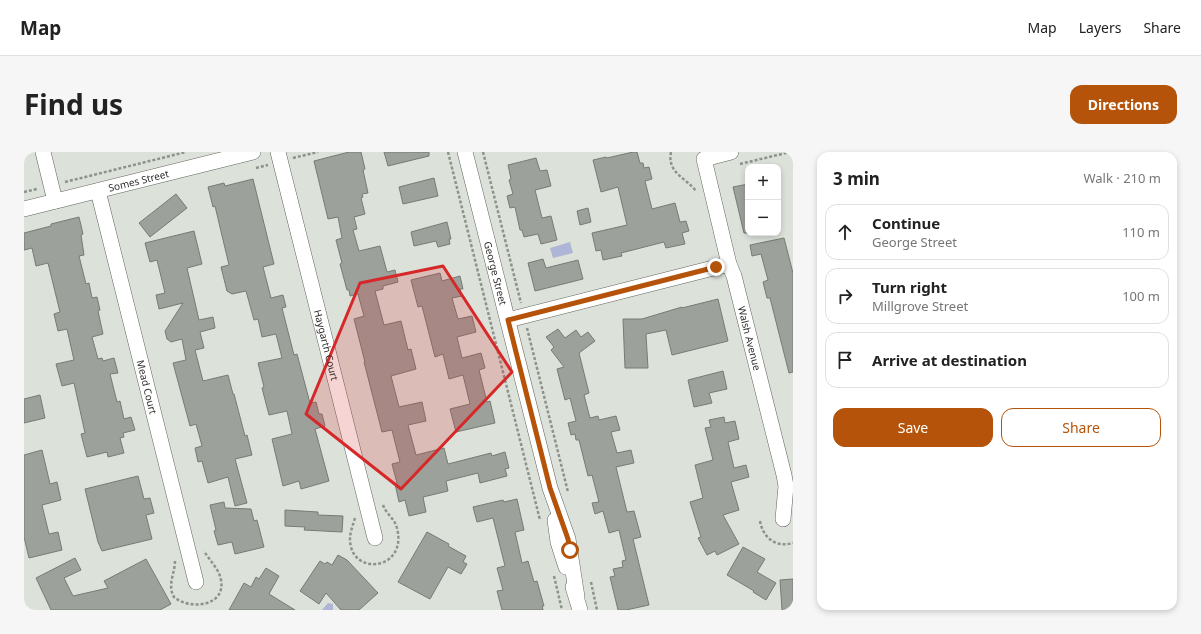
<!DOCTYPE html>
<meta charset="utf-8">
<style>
body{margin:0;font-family:"Noto Sans",sans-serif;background:#f6f6f6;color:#222}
.controls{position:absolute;right:12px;top:12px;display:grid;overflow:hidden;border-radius:8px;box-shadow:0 2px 6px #0003}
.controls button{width:36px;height:36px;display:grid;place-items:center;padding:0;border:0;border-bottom:1px solid #e0e0e0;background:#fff;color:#222;font:20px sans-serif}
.stop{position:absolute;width:12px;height:12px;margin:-9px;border:3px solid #b45309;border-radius:50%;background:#fff}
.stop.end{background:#b45309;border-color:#fff;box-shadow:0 1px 4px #0008}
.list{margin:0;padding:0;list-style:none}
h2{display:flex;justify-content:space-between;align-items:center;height:52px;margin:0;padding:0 16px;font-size:17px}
h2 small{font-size:13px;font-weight:400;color:#767676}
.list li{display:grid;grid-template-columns:26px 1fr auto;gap:12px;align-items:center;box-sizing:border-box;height:56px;margin:0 8px 8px;padding:0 8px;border:1px solid #e0e0e0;border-radius:12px}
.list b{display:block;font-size:15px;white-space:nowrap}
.list p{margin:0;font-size:13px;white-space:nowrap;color:#767676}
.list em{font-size:13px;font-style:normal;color:#767676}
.actions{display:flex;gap:8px;padding:12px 16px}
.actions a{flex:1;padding:9px 0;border:1px solid #b45309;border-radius:12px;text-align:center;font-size:14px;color:#b45309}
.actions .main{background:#b45309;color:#fff}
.icon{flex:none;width:22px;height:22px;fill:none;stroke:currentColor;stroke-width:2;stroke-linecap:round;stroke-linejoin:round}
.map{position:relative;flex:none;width:769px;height:458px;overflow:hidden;border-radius:12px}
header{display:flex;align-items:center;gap:24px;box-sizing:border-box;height:56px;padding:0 20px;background:#fff;border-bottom:1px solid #e0e0e0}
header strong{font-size:19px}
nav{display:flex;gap:22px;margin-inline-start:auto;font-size:14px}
.intro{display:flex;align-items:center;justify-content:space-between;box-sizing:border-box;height:96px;padding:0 24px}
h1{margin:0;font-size:28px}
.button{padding:10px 18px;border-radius:12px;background:#b45309;color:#fff;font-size:14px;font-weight:700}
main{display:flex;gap:24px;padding:0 24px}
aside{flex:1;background:#fff;border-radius:12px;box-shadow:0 2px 6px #0003}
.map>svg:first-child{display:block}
</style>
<header>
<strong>Map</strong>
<nav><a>Map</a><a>Layers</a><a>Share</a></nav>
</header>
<div class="intro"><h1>Find us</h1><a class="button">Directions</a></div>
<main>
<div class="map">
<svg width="769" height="458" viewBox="0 0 769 458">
<rect width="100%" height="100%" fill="#dce1da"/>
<path fill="#afb5d6" d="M546,90l3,11 -20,5 -3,-10z
M304,451l5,1v6h-11z"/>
<path fill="#9da19b" stroke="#767b74" d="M325,0h12l4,17 -2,1 5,23 -6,1 1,3 -2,1 4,16 -11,3 3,12 -4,1 6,21 21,-5 7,26 8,-2 3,12 -15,4v3l-8,2 9,34 17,-4 7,29 3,-1 5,20 -25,7 8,31 23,-5 4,19 -18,4 8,30 28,-7 4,16 43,-11 1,3 13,-4 4,16 -4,1 2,7 -27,7 -2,-10 -32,8 2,10 -25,6 3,15 -17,4 -4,-16 -6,2 -4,-18 2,-1 -5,-19 8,-2 -8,-32 -10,2 -18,-70h1l-11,-43 10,-3 -6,-22 -8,2 -1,-6h-2l-7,-26 2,-1 -6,-23 6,-2 -4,-21 -10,2 -14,-58z
M360,0h45v4l-41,10z
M609,0h4l3,11h3l1,5 5,-1 3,12 -7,2 7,28 23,-6 5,19 6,-1 3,10 -7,2 3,11 -19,4 -2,-6 -43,11 1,3 -19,4 -2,-10 -5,1 -4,-18 35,-8 -9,-38 -17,5 -8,-32 13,-3 1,1z
M512,6l4,13 7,-1 4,16 -16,4 7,28 9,-2 6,24 -16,4 -3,-10 -14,3 -2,-7h-2l-5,-23 -5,1 -3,-12 6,-2 -4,-14 2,-1 -3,-14z
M410,26l4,18 -35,8 -4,-17z
M229,27l21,85 -11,3 8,31 12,-3 3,12 -4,1 12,47 3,-1 13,49 6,-1 3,12h3l3,12 -10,3 14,52 -28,8 -2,-8 -16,5 -11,-47 20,-5 -5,-23 -18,4 -7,-27 2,-1 -6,-24 24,-5 -6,-24 -14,3 -4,-18 -4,1 -8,-29 -14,3 -5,-3 -6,-24 8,-2 -14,-59 -2,1 -5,-20 16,-4 1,3z
M724,32v49h-4l-11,-46z
M152,42l11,14 -37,29 -11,-14z
M564,56l3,14 -11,3 -3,-14z
M55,65l4,17 -2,1 3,20 -5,1 7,28 3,-1 3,15 5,-1 3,13 -2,1 5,23 -11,3 6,22 4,-1 1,3 11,-3 4,15 -8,1 7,28 3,-1 4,18 7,-2 4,13 -12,3 1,4 -4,1 4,15 -16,4 -1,-5 -20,5 -6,-23 4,-1 -11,-50 -12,3 -6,-22 18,-4 -7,-31 -9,2 -4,-17 6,-2 -12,-49 -12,3 -4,-18 -8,2v-17l27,-7v-2z
M423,70l4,17h-2l1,5 -12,3 -2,-6 -22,5 -3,-14z
M170,79l8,33 -15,4 12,52 14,-3 2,11 -15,4 4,16 -9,2 8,31 25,-6 5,19h1l11,42 2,-1 5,20 -17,4 12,44 -12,3 -7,-29 -20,6 -6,-22 -4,1 -3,-14 7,-2 -6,-22 -6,2 -17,-63 13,-3 -4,-21 -11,3 -4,-3 -2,-8 18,-28 -24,6 -3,-14 9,-2 -8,-33 -7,2 -5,-19z
M760,86l9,35v99l-4,1 -19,-75h-3l-4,-16 5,-2 -7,-26 -9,2 -2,-11z
M519,107l3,9 32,-8 5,19 -48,12 -7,-28z
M416,121l2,8 18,-5 3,13h-3l2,7 -10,2 6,21 14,-3 4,16 -19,5 5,21 19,-5 4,15 -6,2 8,32 3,-1 5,22 -39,9 -6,-23 20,-5 -7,-29 -14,4 -6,-25 -8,3 -13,-51 -4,1 -7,-27z
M694,147l10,42 -56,14 -6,-25 -20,4 2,34h-23l-2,-49h19l40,-12v1z
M534,177l7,9 11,-8 5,7 7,-5 7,9 -16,12 10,40 -5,2 6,23 8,-2 1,4 17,-4 4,14 -9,2 6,21 14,-3 3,13 -18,4 11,45 7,-1 7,26 -8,2 16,66 -23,5h-8l-8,-33 5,-1 -2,-7 10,-2 -1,-6 4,-1 -7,-30 -10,3 -6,-22 -8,3 -3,-11 7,-1 -7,-27 -4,1 -9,-36h-3l-1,-6 -4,1 -3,-12 8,-2 -6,-23 -5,2 -8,-31 7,-2 -13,-17 3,-3 -8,-10z
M699,219l4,18 -18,4 3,10 -18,4 -6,-27z
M16,243l5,23 -21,5v-24z
M700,265l1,6 10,-2 4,18 -11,3 6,26 12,-3 3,12 -18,5 8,28 -16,5 16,29 -22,11 -2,-4 -8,4 -9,-17 3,-1 -11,-35 13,-4 -8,-33 18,-5 -8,-32 6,-1 -2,-7z
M18,298l8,34 7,-2 4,18 -19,5 7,29 9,-2 4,18 -33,8 -5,-21v-82z
M114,324l6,23 6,-1 4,15 -8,2 6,24 -50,12 -4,-9 -13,-53z
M493,347l7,31 -9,2 7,31 6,-2 6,21 3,-1 7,25h-2l1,4h-41l-5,-19 6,-1 -6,-22 8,-2 -12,-48 -16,4 -4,-15 30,-7 1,2z
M200,350l1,6 26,1 3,12 3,-1 7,27 -29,7 -3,-12 -14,3 -4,-14 2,-1 -6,-25z
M261,358l33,2v3l25,1 -1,16 -38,-2 1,-3 -20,-1z
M403,380l22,12 -1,2 18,10 -3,6 4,2 -6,10 -13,-7 -18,32 -32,-17z
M719,395l22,12 -8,13 19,11 -10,17 -13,-8 1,-1 -27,-16z
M314,403l9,5 31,33 -19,17h-18l-15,-17 -7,11 -19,-13 20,-30 5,3 2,-2 5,3z
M51,406l6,12 -17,8 9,18 35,-8 -4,-7 42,-22 25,45 -11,6h-109l-15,-32z
M242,416l13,8 -10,18 26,16h-66l15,-27 7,4 5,-10 3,2z
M769,427v31h-11l-2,-30z"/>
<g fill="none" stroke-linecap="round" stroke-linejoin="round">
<g stroke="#61665f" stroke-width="16">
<g id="minor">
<path d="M19,0l12,49"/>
<path id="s1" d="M254,0l97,386"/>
<path id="s2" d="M441,0l85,336 18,51 9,58"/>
<path id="s3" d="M707,0l-27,7 25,105 5,12 50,199 2,11 -3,33"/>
<path id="s4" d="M74,39l98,391"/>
<path id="s5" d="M0,57l229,-57"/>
<path d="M484,168l221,-56"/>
<path d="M531,368l3,22 8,25"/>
<path d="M549,435l7,23"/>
</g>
</g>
<path stroke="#8e928c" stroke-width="2.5" stroke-dasharray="3 2" stroke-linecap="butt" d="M424,0l92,368
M459,0l38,151
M647,0c-4,21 14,25 25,39
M269,6l25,-6
M716,12l50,-12
M232,16l12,-3
M41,30l121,-30
M0,40l13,-3
M503,176l41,164
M331,366c-2,7 -5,14 -5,21 0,38 58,32 47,-11 -2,-9 -11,-14 -14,-23
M736,369c3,17 16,27 33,22
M151,409c0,12 -8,24 -1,36 15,13 52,10 47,-17 -2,-11 -11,-19 -17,-29
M530,424l8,34
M567,430l6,28
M0,452l1,6"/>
<use href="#minor" stroke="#fff" stroke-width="15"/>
</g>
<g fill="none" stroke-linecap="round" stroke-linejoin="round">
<path stroke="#b45309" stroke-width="5" d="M546,398l-2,-11 -18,-51 -42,-168 208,-53"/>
</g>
<path fill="#d62828" fill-opacity="0.2" stroke="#d62828" stroke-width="3" stroke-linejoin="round" d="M419,114l69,106 -111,117 -95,-75 54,-131z"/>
<g text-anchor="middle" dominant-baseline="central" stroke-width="3" stroke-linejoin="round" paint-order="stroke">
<g font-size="10" fill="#2c2e2b" stroke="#fff">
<text stroke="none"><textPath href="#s5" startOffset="118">Somes Street</textPath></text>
<text stroke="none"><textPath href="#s2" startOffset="125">George Street</textPath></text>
<text stroke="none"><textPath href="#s3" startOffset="213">Walsh Avenue</textPath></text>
<text stroke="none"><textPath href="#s1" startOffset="199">Haygarth Court</textPath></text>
<text stroke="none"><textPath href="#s4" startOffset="202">Mead Court</textPath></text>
</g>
</g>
</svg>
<div class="controls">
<button>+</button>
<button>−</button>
</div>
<div class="stop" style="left:546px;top:398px"></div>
<div class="stop end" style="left:692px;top:115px"></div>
</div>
<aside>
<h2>3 min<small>Walk · 210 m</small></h2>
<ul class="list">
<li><svg class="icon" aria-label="ahead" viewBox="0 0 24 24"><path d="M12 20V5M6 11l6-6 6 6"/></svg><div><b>Continue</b><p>George Street</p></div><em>110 m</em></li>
<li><svg class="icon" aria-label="right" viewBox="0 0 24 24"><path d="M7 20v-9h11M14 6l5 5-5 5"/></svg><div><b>Turn right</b><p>Millgrove Street</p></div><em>100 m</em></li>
<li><svg class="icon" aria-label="arrive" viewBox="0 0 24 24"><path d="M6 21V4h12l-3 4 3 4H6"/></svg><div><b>Arrive at destination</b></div></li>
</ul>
<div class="actions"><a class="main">Save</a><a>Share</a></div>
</aside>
</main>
